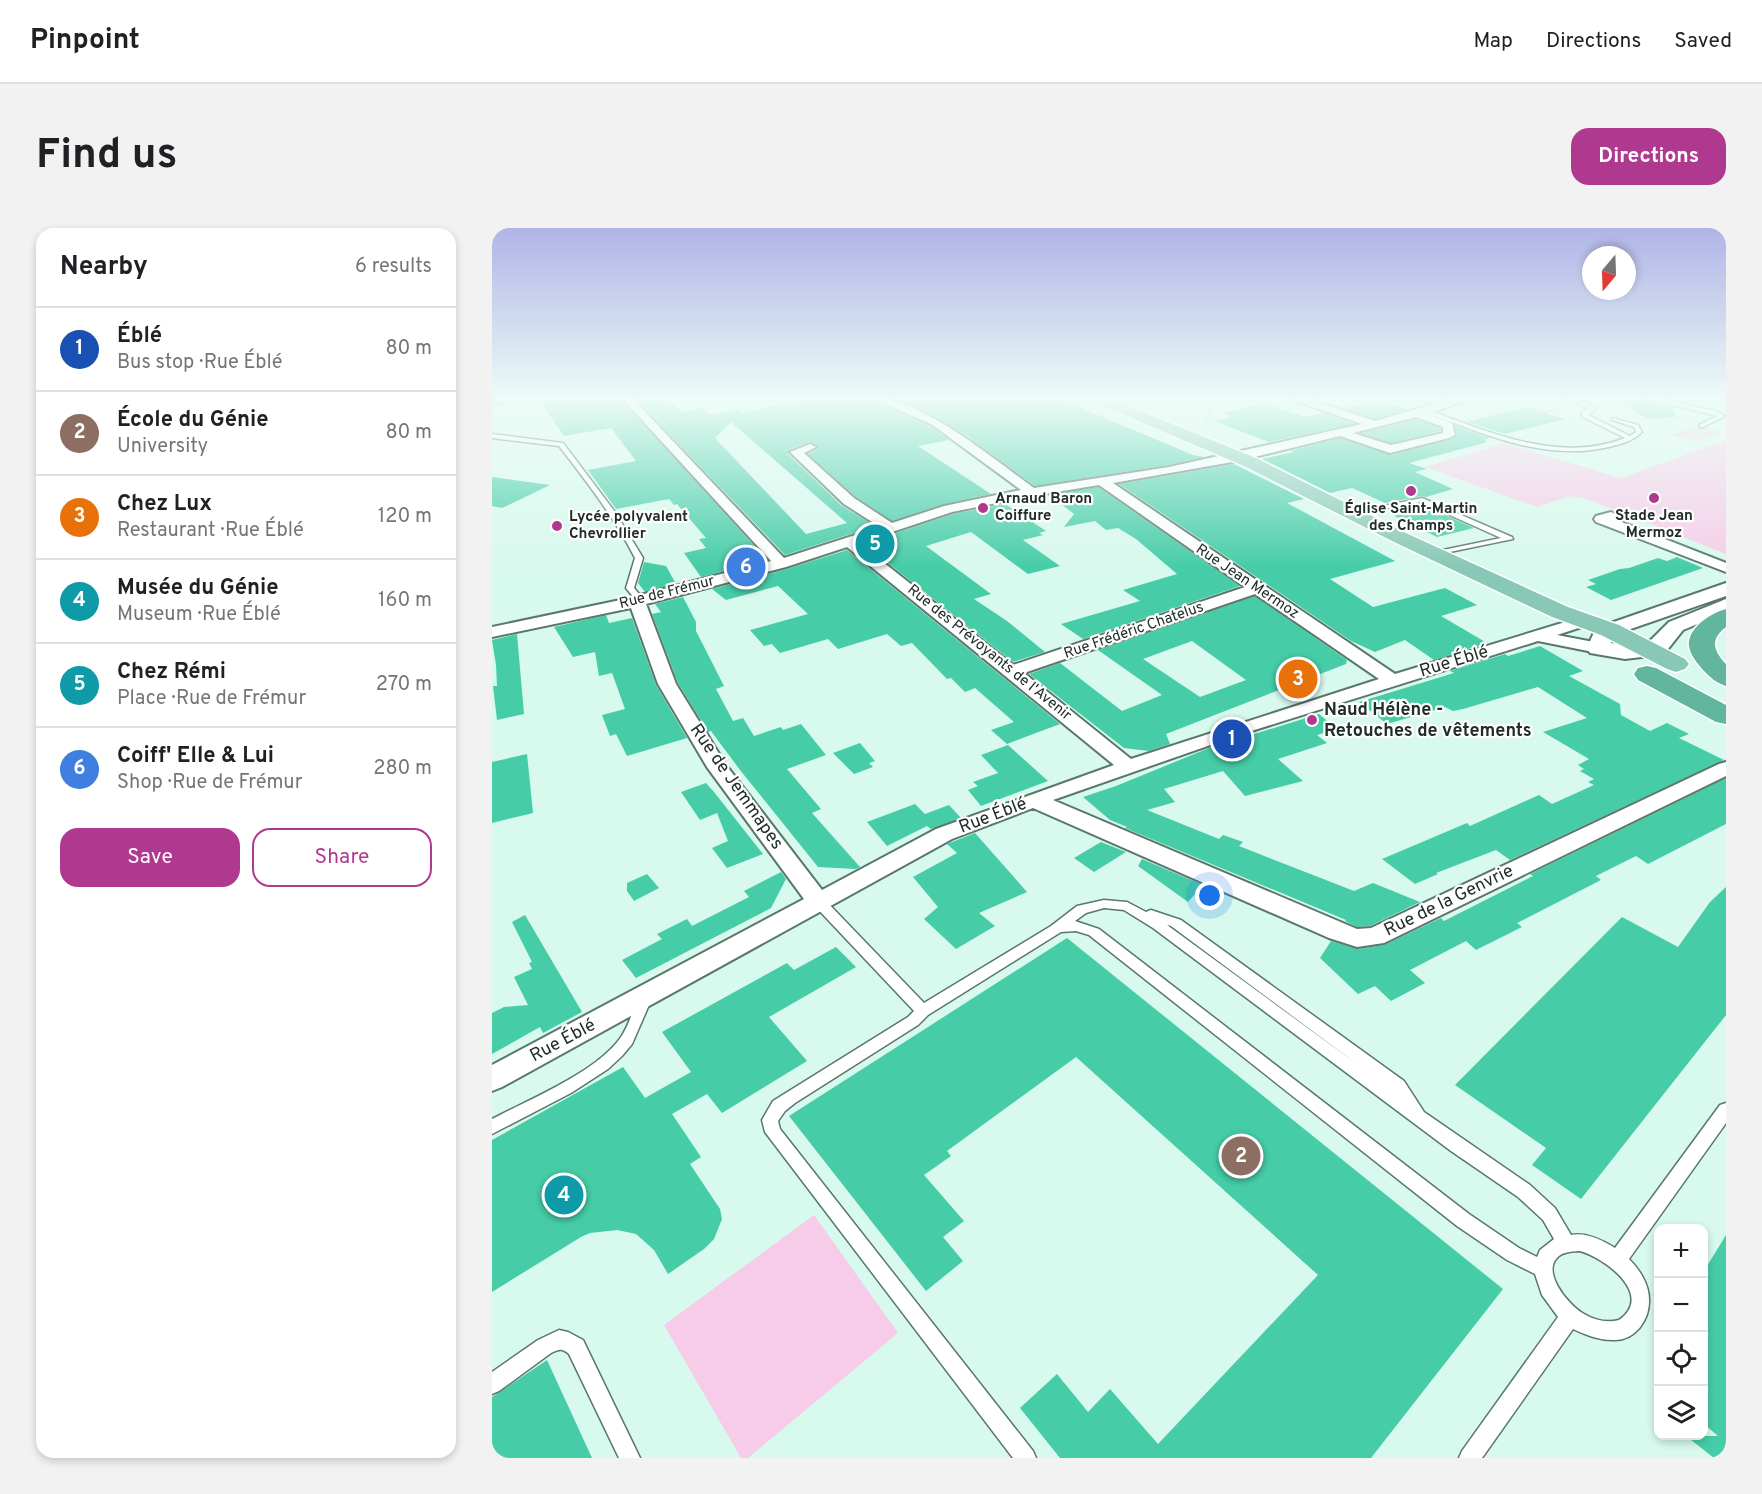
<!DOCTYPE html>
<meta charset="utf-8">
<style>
body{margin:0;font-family:Overpass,sans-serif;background:#f2f2f2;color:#202124}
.controls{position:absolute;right:18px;bottom:18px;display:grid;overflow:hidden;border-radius:12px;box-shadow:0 3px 9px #0003}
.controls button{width:54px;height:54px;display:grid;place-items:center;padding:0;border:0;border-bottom:2px solid #e0e0e0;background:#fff;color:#202124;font:30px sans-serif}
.compass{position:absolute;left:1090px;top:18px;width:54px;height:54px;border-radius:50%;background:#fff;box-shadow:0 3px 9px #0003;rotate:199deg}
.you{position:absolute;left:718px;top:668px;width:21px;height:21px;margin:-15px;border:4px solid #fff;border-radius:50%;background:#1a73e8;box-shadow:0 0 0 9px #1a73e833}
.badge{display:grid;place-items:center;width:39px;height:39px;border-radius:50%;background:#b03990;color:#fff;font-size:20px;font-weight:700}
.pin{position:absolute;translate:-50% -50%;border:3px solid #fff;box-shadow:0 2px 6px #0006}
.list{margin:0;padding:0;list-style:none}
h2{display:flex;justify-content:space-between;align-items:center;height:78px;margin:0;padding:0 24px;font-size:26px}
h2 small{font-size:20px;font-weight:400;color:#757577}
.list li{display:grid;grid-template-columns:39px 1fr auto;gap:18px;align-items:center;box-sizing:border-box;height:84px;padding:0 24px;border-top:2px solid #e0e0e0}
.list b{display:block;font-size:22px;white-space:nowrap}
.list p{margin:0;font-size:20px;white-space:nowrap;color:#757577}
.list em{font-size:20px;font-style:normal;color:#757577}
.actions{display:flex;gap:12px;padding:18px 24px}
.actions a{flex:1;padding:14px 0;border:2px solid #b03990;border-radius:18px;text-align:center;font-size:21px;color:#b03990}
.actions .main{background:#b03990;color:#fff}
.icon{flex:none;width:33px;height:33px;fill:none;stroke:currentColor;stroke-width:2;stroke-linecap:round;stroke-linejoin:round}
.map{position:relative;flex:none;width:1234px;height:1230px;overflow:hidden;border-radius:18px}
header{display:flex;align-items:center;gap:36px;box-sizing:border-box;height:84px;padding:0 30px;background:#fff;border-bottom:2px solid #e0e0e0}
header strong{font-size:28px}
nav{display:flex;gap:33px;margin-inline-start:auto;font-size:21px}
.intro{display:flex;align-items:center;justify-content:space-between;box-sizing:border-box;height:144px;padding:0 36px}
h1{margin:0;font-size:42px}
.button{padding:15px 27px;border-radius:18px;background:#b03990;color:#fff;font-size:21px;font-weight:700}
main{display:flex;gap:36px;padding:0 36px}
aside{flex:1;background:#fff;border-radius:18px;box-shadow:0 3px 9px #0003}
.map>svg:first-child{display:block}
</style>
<header>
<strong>Pinpoint</strong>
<nav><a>Map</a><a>Directions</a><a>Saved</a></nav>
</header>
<div class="intro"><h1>Find us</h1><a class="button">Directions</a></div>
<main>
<aside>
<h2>Nearby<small>6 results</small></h2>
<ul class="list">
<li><span class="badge" style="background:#1a4fb4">1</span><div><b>Éblé</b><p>Bus stop · Rue Éblé</p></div><em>80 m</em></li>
<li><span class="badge" style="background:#8d6e63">2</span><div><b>École du Génie</b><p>University</p></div><em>80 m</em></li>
<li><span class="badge" style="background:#e8710a">3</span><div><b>Chez Lux</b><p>Restaurant · Rue Éblé</p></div><em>120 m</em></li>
<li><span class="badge" style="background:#0f9aa8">4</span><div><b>Musée du Génie</b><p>Museum · Rue Éblé</p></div><em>160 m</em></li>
<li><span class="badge" style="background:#0f9aa8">5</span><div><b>Chez Rémi</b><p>Place · Rue de Frémur</p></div><em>270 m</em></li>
<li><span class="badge" style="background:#3f7fe0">6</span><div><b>Coiff' Elle &amp; Lui</b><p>Shop · Rue de Frémur</p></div><em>280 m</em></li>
</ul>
<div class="actions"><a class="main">Save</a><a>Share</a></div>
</aside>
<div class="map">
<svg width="1234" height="1230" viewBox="0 0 1234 1230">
<rect width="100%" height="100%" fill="#d8f9ed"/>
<path fill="#f7cce8" d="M1207,198l24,6 -27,10 -25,-7z
M1234,212v114l-139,-55 -17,-3 -33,11 -112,-40 79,-24 117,35z
M322,987l84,118 -150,125h-7l-77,-133z"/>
<path fill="#46cca7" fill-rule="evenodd" d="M45,169h82l148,163 -66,17 -17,-24 22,-5 -7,-9 7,-1 -29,-34 -3,1 -5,-6 -53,10 -28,-39 48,-9 -25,-33 -47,8z
M142,169h24l5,4 5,-1 14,12 20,-4 7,7 34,-6 -4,4 78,-16h53l2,4 58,25 19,14 -31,6 73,48 -47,10 -52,17 -37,-25 -47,-42 10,-6 -9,-6 -20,8 -1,4 54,52 33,20 -90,29zM239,194l116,101 -41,11 -91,-96z
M392,169h171l138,58 11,2 -35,8 -134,21 -68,-50 -32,-20 -22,-11z
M1117,169h30l1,2 33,8 3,10 -27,2z
M890,173l26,8 -33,10 -32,-11z
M772,175l41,14 18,-4 31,11 -85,18 -55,-21 18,-4 -11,-4z
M1034,179l39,12 -60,15 -38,-12z
M924,191l25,10v2l-50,12 -30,-10z
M963,198l35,12 -6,2 3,1 -3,2 -75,20 18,6 -12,3 38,17 -27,8 -4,-1 -37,7 -33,-15 -22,5 -68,-34 32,-7 -4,-1 50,-13 51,17 59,-15 7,-4z
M742,236l70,35 -17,4 108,58 -65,18 43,28 72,-19 32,17 -36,11 46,27 -53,17 -29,-20 -30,12 -24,-11 -232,-157z
M0,249l58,8 -48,23 -10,-2z
M606,259l142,99 -157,53 -22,-15 79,-23 -17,-11 54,-16 -41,-35 -18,-11 -12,2 -11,-9 -31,6 10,-13 -25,-19z
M513,276l41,27 -7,2 4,2 -20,5 37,26 -32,8 -57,-42 -45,14 65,48 -17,5 33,22 38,31 -32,10 -149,-118 89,-30z
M929,276l53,24 -37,9 -43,-21 11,-3 -9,-4z
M355,322l213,174 -53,20 -16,-14 23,-8 -39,-34 -10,4 -14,-14 -4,1 -35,-36 -11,3 -14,-12 -49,15 -10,-10 -48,14 -8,-9 -8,2 -14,-16 58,-16 -30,-28 -52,14 -14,-11 75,-20z
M1185,329l26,11 -92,32 -25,-13 10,-3 -8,-4 32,-11 9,-1 29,-10 9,3z
M152,334l22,4 10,18 -31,8 -7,-9z
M763,368l92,64 -1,4 -180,70 4,10 -21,7 -25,-3 -95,-74 31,-11 62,48 40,-16 -64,-45zM700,413l54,39 -46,17 -57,-38z
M191,369l13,25v9l28,55 -8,3 17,32 10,-3 11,18 27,-9 2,3 18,-6 25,31 -39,14 34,40 -9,4 48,54 -4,2 -38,-2 -78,-97 -29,-39 -3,1 -30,-49 -26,-69 9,-2 -6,-8z
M114,387l3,8 23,-5 24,67 31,53 -60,18 -11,-22 -6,2 -8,-21 23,-6 -13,-36 -13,3 -4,-24 -22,5 -19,-30z
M25,406l7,80 -27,6 -4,-34h4l-1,-21 -4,-25z
M1048,418l43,25 -14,5 51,28 1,11 29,16 17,-8 22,11 -10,4 45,22 -214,100 -14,-10 -60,23 2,1 -23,10 -33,-25 85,-36 3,3 69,-31 13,9 42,-19 -6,-3 6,-3 -14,-8 4,-2 -6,-4 11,-6 -46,-27 44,-14 -49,-31 -75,22 -10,2 -8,-4 -58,17 -28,-22 95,-29 -4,-2 55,-17 3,2z
M827,486l18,15 -20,6 10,8 -49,16 25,22 -58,15 -22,-25 -59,18 11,13 -28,8 72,29 4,-4 20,7 -4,4 115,45 19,-8 47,19 -50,24 -13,1 -12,-6 1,-1 -221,-92 2,-1 -17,-7 -27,-23 33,-11 93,-38z
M368,515l15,18 -6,2 4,4 -19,7 -21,-21z
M516,517l40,36 -67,25 -13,-16 10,-4 -5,-4 25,-9 -17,-18z
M35,526l6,59 -41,10v-61z
M1234,550v46l-78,40 -12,-8 -40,20 5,4 -84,43 5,4 -46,23 -10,-9 -56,29 15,13 -34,18 -16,-15 -17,8 -38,-36 11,-17 26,8 27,-4 57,-27 3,3 89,-45 -3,-2z
M214,555l8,9 49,62 -36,14 -15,-20 16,-7 -11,-28 -17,7 -19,-28z
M423,576l10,10 24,-9 12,13 -30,11 -4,-3 -40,20 -20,-24z
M483,605l52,59 -48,21 16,13 -39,23 -32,-30 14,-12 -25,-30 44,-24 -10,-9z
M609,614l25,10 -32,20 -20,-14z
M650,631l28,12 33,14 -15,17 -50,-36z
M289,644l5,7 -15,29 -135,70 -14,-18 40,-21 -5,-5 30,-15 5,7 57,-29 -5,-6z
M155,646l12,14 -25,13 -7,-10v-8z
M1234,659v128l-145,184 -49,-34 14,-17 -91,-63 167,-168 56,30 32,-45z
M33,687l57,97 -39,21 -3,-6 -48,27v-41l12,-6 24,-2 -14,-28 18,-8 -3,-6 3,-1 -20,-40z
M575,710l436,351 -132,169h-311l-40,-50 37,-34 31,38 22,-23 48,55 160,-169 -242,-218 -129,94 4,5 -27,19 40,46 -21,16 20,24 -37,30 -137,-175z
M344,719l20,20 -87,50 38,44 -85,52 -15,-19 -35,20 29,43 -11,7 30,45 2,10 -8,20 -10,10 -36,25 -14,-24 -18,-16 -19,-4 -27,3 -9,4 -89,55v-152l131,-73 22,31 46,-26 -29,-40 125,-69 7,7z
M1234,1007v223h-12l-28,-22h32l-14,-12v-153z
M55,1132l45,98h-100v-61z"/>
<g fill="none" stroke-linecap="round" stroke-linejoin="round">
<g stroke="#5a776c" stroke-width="3">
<path id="service" d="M1070,169h6l25,9 3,3 -8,6 42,21 6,-4 -2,-5 -22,-7v-2l26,7 4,7c-9,9 -21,12 -33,15 -52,12 -103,-4 -152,-23 -11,-4 -24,-7 -34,-13l5,-1c61,22 132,54 197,28l-42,-21 -2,-4 8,-5z
M1149,169h8l67,14 9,5 -24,12 -2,-3 18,-9z
M0,174l12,2 -12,2z
M0,206l71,9 52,69 28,46 -9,30 11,13 -1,2h-6l-12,-15 9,-30c-21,-41 -48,-76 -76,-112l-67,-8z
M930,270l90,39 1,2 -78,16 -1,-2 4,-2 63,-13 -80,-36 -38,7 -4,-2z
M326,669l5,1 101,105 127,-77 26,-20 27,-6 23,2 19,10 5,-2 30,10 223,161 20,31 106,73 25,23 16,27c15,-3 31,5 44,13l105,-143 6,-2v20l-97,136c10,10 20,25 20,40 1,21 -14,42 -36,41 -15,0 -27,-5 -40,-11l-91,129h-23l3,-7 96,-134 -16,-22 -7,-21 -28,-14 -50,-34 -368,-291 -13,-4 -15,1 -133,83 -10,10 -123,78 -10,8 -7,10 2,8 253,322 3,7h-23l-248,-326 -3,-12 11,-19 135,-84 6,-6 -101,-107 -1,-3 1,-3zM612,680l20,2 29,18 298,223 67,46 25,23 11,19 -14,11 -3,7 -18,-9 -50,-34 -370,-285 -24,-8 11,-8zM675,697l4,1 190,141zM1088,1023c25,7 75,44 39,69 -12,3 -25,0 -35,-6 -16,-9 -47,-46 -22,-60 5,-2 13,-3 18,-3z
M153,765l5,1 2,4 -20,46 -10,12 -14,13 -37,24 -79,41v-15c38,-20 105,-47 129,-82 9,-13 12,-29 19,-43z
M67,1102l9,2 15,8 57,118h-21l-50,-104c-7,-6 -10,-5 -18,-1l-52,38 -7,3v-22l46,-32z"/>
</g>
<g stroke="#5a776c" stroke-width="4">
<path id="minor" d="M129,169h10l153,161 96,-31 -36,-23 -54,-52 20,-8 6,3 -12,6 50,45 38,25 52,-17 77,-16 -90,-66 -58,-25 -1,-2c48,0 123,63 162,91l135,-21 193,-43 -72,-25 -1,-2h14l72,24 83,-24h14l-1,2 -44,15 25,9 3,12 -6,3 -59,15 -50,-17 -102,25 -125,22 282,191 190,-58 6,2 2,3 -2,3 -34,11 47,9 3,4 -3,4 -6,1 -60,-12 -296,93 -189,66 304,129 14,-1 348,-164 7,-2v14l-342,167 -27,4 -28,-9 -296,-130 -81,31 -450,248 -10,4v-26l312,-166 -97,-132 -49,-83 -27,-76 -139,29v-10l133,-28 146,-38zM924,189l27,10v6l-52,12 -38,-12zM607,257l146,102 -232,78 -154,-122 93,-31 80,-16zM355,319l267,218 -178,64 -114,61 -96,-125 -50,-81 -30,-80 140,-37zM763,366l124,85 -248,80 -107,-86z
M1119,284l7,4 -4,3 112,44v9l-130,-50 -2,-3 2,-3z"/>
</g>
<g stroke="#5a776c" stroke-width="4">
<path id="tertiary" d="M1234,355v13l-104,36 -10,6 -1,5 14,2 20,-1 7,-5 17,-17 57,-23v13l-43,18 -15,19 -10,6 -33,4 -35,-6 -3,-5 8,-18 13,-6z"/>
</g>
<g stroke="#fff" stroke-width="3">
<path id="primary" d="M595,169h19l150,61 152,76 160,73 51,18 66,34 4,5 -4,5 -9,3 -9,-3 -66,-34 -49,-18 -158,-75 -150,-76 -155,-66z"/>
</g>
<g stroke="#fff" stroke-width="3">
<path id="trunk" d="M1234,381v18c-16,12 -13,23 0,37v22c-10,-3 -15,-8 -23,-16 -5,-6 -13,-15 -14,-24 -2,-18 22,-33 37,-37z
M1155,438l9,2 70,37v19l-10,-2 -78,-42 -4,-6 4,-6z"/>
</g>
<path stroke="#8ea79e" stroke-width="2" stroke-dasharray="3 1.5" stroke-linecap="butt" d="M1038,185l6,2
M1053,190l-9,-3 22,-7
M713,194l6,-10"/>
<use href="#service" fill="#fff" fill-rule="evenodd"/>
<use href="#minor" fill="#fff" fill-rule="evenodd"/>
<use href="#tertiary" fill="#fff" fill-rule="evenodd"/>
<use href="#primary" fill="#89c8b6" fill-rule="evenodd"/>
<use href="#trunk" fill="#62b69e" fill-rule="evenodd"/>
</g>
<linearGradient id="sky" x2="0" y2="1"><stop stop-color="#b0b4e6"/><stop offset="0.5" stop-color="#edfcf7"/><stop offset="1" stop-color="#edfcf7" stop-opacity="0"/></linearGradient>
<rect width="1234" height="341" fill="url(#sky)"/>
<g fill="#b03990" stroke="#fefefe" stroke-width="2">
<circle cx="919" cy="263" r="6"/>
<circle cx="1162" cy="270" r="6"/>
<circle cx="491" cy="280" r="6"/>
<circle cx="65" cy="298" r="6"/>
<circle cx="820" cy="492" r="6"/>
</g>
<g text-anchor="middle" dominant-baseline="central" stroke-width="4.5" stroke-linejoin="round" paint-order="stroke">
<g font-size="15" font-weight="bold" fill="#212d29" stroke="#fefefe" text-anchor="start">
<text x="503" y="271">Arnaud Baron<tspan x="503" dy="17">Coiffure</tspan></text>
<text x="919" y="281" text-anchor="middle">Église Saint-Martin<tspan x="919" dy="17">des Champs</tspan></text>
<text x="1162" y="288" text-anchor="middle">Stade Jean<tspan x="1162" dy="17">Mermoz</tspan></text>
<text x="77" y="289">Lycée polyvalent<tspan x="77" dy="17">Chevrollier</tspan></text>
</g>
<g font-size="15" fill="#212d29" stroke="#fefefe">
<text transform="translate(755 354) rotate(34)">Rue Jean Mermoz</text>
<text transform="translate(175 365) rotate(-14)">Rue de Frémur</text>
<text transform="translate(642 403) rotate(-19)">Rue Frédéric Chatelus</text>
<text transform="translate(497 425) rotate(39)">Rue des Prévoyants de l'Avenir</text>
</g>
<g font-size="18" fill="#212d29" stroke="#fefefe">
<text transform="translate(962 434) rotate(-17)">Rue Éblé</text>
<text transform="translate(244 559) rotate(55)">Rue de Jemmapes</text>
<text transform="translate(501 588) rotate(-21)">Rue Éblé</text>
<text transform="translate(957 673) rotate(-26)">Rue de la Genvrie</text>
<text transform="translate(71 813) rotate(-28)">Rue Éblé</text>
</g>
<g font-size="18" font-weight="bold" fill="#212d29" stroke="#fefefe" text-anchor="start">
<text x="832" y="482">Naud Hélène -<tspan x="832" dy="21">Retouches de vêtements</tspan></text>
</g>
</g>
</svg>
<div class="controls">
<button>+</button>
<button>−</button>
<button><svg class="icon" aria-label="locate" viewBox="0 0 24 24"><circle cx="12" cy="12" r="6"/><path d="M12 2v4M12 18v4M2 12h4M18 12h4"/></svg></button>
<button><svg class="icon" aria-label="layers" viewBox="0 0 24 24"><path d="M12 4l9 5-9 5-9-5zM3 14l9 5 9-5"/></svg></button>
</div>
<svg class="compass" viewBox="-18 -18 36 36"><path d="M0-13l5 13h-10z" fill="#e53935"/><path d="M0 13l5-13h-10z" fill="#757577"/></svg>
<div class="you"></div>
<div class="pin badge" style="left:740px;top:511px;background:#1a4fb4">1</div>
<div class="pin badge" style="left:749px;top:928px;background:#8d6e63">2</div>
<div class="pin badge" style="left:806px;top:451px;background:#e8710a">3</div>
<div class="pin badge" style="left:72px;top:967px;background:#0f9aa8">4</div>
<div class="pin badge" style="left:383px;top:316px;background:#0f9aa8">5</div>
<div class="pin badge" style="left:254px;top:339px;background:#3f7fe0">6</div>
</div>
</main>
